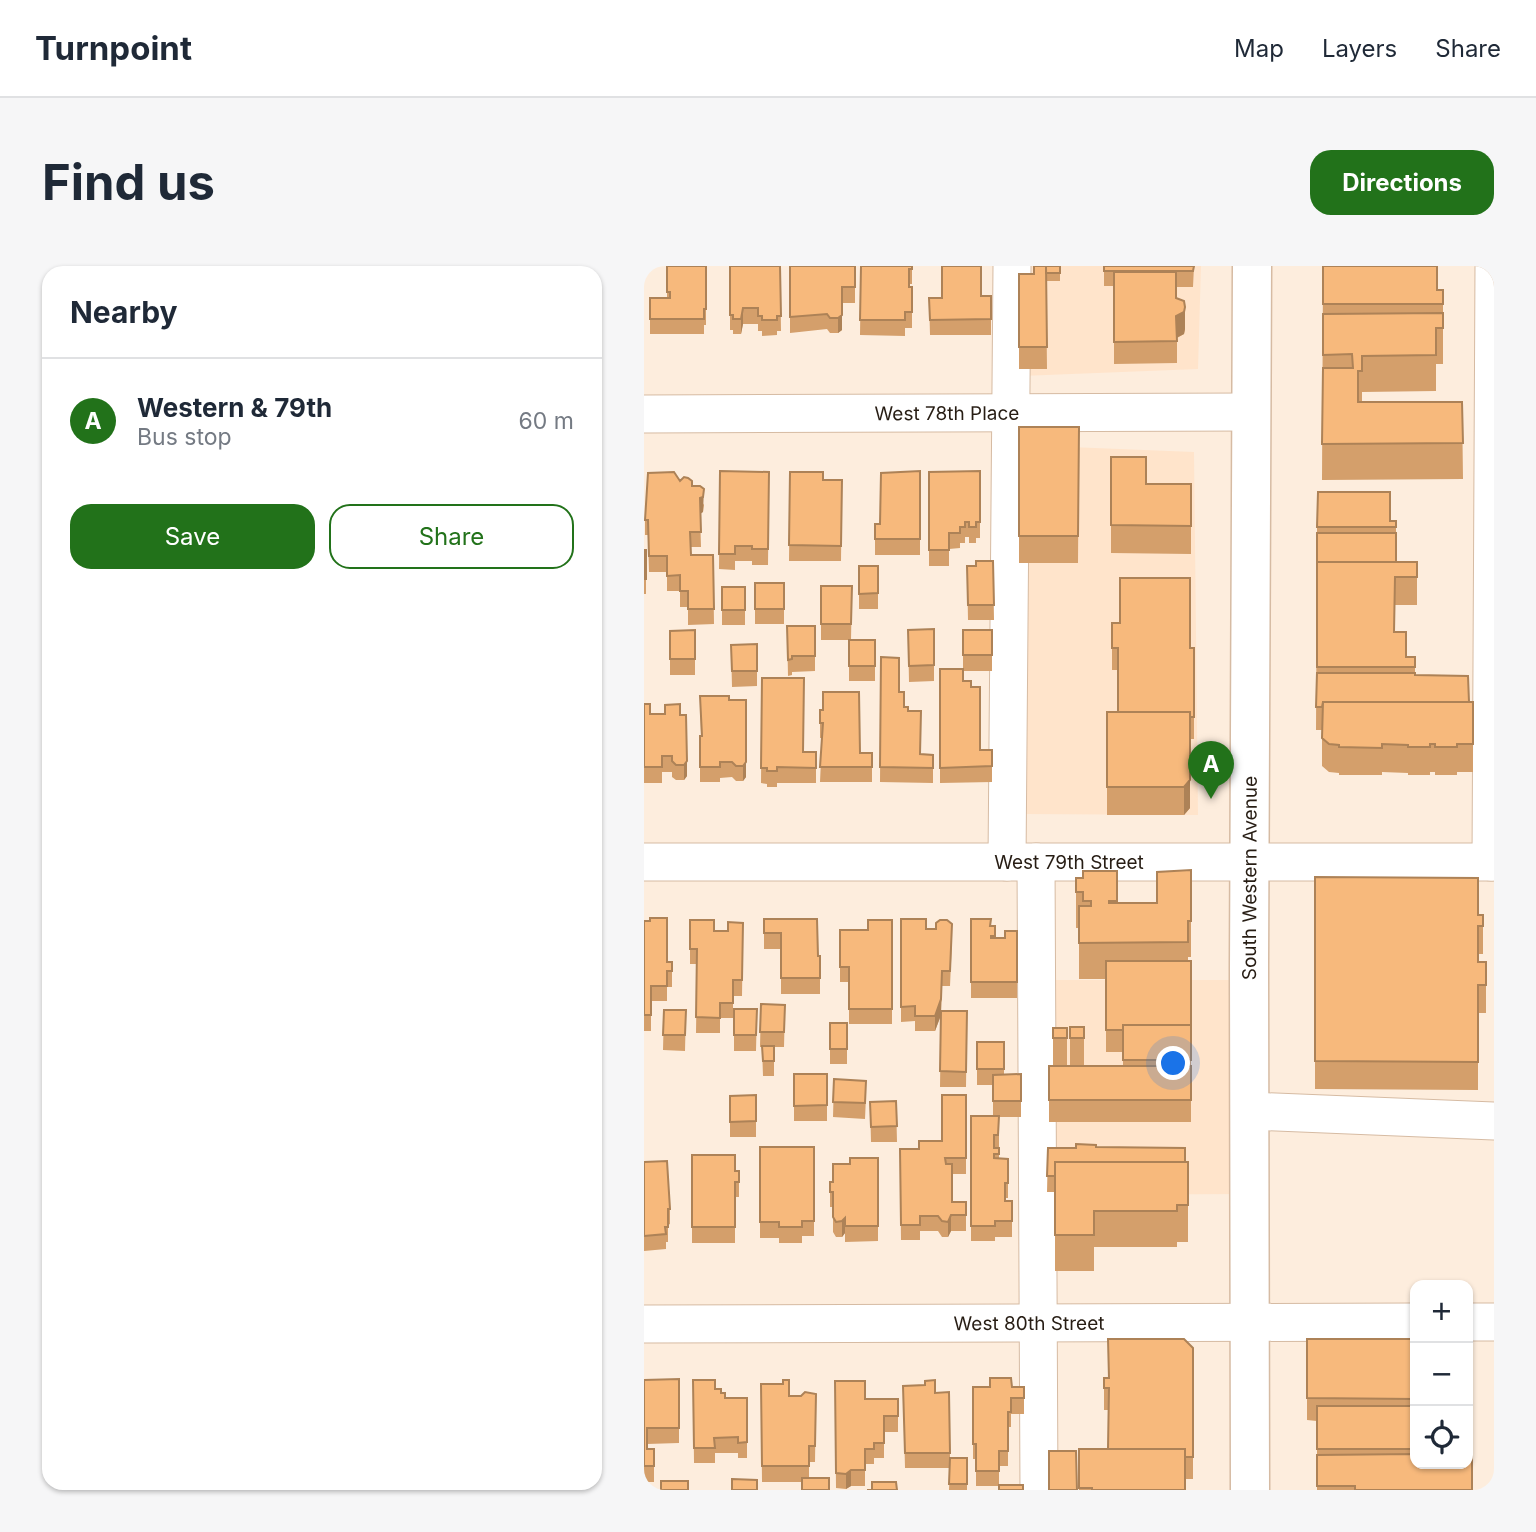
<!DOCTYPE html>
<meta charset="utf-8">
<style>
body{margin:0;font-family:Inter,sans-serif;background:#f6f6f7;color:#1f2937}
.controls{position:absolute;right:21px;bottom:21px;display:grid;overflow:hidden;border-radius:14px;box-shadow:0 2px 5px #0004}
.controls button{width:63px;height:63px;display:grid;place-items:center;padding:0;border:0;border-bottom:2px solid #e0e1e3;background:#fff;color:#1f2937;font:35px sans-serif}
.you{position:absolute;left:530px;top:798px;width:24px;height:24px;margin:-18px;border:5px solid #fff;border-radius:50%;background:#1a73e8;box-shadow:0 0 0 10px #1a73e833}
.badge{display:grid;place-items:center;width:46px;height:46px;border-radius:50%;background:#22721a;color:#fff;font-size:23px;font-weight:700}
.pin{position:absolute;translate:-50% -58px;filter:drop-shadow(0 2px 4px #0008)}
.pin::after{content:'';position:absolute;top:37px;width:24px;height:21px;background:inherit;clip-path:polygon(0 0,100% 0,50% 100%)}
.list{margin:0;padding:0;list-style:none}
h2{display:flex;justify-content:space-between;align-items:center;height:91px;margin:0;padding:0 28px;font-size:30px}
h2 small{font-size:23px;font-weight:400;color:#747a83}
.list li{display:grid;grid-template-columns:46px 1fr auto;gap:21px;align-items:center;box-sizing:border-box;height:126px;padding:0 28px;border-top:2px solid #e0e1e3}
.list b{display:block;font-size:26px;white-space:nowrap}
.list p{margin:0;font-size:23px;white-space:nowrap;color:#747a83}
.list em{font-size:23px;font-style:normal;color:#747a83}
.actions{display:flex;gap:14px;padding:21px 28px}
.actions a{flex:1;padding:16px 0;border:2px solid #22721a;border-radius:21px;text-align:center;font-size:24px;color:#22721a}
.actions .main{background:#22721a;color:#fff}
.icon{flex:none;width:38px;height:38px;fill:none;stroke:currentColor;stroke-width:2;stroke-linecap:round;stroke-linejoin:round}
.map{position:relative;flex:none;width:850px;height:1224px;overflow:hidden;border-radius:21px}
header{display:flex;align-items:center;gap:42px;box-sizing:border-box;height:98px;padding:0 35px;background:#fff;border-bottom:2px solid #e0e1e3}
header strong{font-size:33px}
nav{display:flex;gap:38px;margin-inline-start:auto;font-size:24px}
.intro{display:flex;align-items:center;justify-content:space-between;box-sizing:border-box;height:168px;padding:0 42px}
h1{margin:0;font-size:49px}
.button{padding:18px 32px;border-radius:21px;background:#22721a;color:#fff;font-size:24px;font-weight:700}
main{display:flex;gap:42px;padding:0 42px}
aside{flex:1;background:#fff;border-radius:21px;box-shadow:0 2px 5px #0004}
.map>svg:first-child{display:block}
</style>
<header>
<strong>Turnpoint</strong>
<nav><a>Map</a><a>Layers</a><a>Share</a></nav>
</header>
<div class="intro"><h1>Find us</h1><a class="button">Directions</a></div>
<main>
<aside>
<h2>Nearby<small></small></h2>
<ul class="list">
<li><span class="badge">A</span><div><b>Western &amp; 79th</b><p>Bus stop</p></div><em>60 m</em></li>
</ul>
<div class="actions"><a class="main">Save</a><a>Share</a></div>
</aside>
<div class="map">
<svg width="850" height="1224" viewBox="0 0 850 1224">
<rect width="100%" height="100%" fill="#fdeddd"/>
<path fill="#ffe4cb" d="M378,0h179l-3,103 -177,7z
M376,179l174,7 4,363 -179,-1z
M387,714h218l1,214 -213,1z"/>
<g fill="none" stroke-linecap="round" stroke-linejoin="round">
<g stroke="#d6bba3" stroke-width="39">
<g id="minor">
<path id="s1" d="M0,148l607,-2"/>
<path id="s2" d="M0,596h850"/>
<path d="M363,596l5,-596"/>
<path d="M392,596l3,628"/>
<path d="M847,596l3,-596"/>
<path d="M606,845l244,10"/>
<path d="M824,1056h26"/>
<path id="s3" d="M0,1058l771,-2"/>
</g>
</g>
<g stroke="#d6bba3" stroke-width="41">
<g id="major">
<path id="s4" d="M606,1224l-1,-523 3,-701"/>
</g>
</g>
<use href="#minor" stroke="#fff" stroke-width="37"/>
<use href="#major" stroke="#fff" stroke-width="38"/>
</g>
<path fill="#d49f6b" d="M23,0h39v59h-2v9h-54v-36h17z
M86,0h50l1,65h-4v4l-15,1v-5h-4v-7h-15l-2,10h-8v-4h-3z
M146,0h65v37h-13v27l-4,3h-8l-3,-4 -37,4z
M217,0h51v18h-3v3h3v41h-7v8l-45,-1z
M390,0h26v15h-14l1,88h-28v-95h14z
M460,0h90l-1,21h-17v11l9,31 -1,5 -7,4v25l-63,1v-78h-10z
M679,0l114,24h6v74h-7v27l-74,1v10h100l1,77 -141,1z
M347,30v39h-61l-1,-37z
M375,161h60l-1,136h-59z
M467,191l35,27h45v70l-80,-1z
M76,205l49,1 -1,93h-16v-4h-17v9l-16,-1z
M276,205v84h-45v-31h5z
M336,205v67h-4v5h-7v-6h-4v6h-5v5l-11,1v17h-20v-94z
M146,206l33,8h19l-1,81h-52z
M36,215l12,5 12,19 -1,7 -3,1 1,34h-10v8h22l1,69 -26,1v-18h-8v-16h-13v-19h-18l-1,-37h-3v-15z
M746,255h6v41h21v43h-22v27l11,25h9v18l54,27h4v70h-16v3h-22v-3h-5v3h-22v-2l-26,-1v3h-43v-2l-10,-1 -7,-6v-36h-6l1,-203z
M0,284h2v44h-2z
M349,295l1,59h-26l-1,-54h9z
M215,300h19v43h-19z
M111,317h29v41h-29z
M177,320h31l-1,54h-30z
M78,321h23v38h-23z
M468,357l82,25v91h-4v69l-6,7h-77v-103h11v-42h-6z
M143,360h28v45l-23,1v3l-4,1z
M290,363v52l-25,1 -1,-52z
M51,364v45h-25v-44z
M319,364h29v41h-29z
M205,374h26v41h-26z
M113,378v42l-25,1 -1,-42z
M237,391l18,35 5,15 4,4 13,43 12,1v28l-53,-1z
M296,403l23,12 8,6 9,63h12v32l-52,1z
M118,412l41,74h13v31h-39v4h-10v-3l-6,-1z
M56,430l29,4 17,77 -3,4h-7l-4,-4 -12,1v4h-20v-46h1z
M0,438l6,10 30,1 7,61 -3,4h-8l-4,-3v-5h-10v11h-18z
M176,444l40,43h12v29h-52l2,-44h-2z
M547,604v87h-3v4h3v161h-142v-56h74v-14h-17v-73h-27v-51h-3v-50h7l34,-7v32h40z
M671,611l163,38h5v39h-5v8h8v51h-8v77l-163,-1z
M120,653l54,37h2v38h-39v-45h-17z
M257,653l51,21 -2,46h-8l-1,25h26l-1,76h-26l1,-72 -6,16h-20v-10l-14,1z
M327,653l20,7h4v12h10l12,-7v67h-46z
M46,654l24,11h14l15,-8 -1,73h-9v22h-13v15h-24l1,-69h-7z
M248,654v104h-43v-42h-9v-52h28z
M0,655l23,41h5v25h-5v14h-16v30h-7z
M117,738l24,1 -1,42h-10v29h-11l-1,-29h-2z
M90,743h23l-1,42h-22z
M20,744h22l-1,41 -22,-1z
M186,757h17v41h-17z
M426,761h14v39h-14z
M409,762h14v38h-14z
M333,776h27v33l17,-1v43h-22v42h9v39h-3v3h7v36h-17v4h-24v-125h22v-31h-16z
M150,808h33v47h-33z
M190,813l32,17 -1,23 -32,-2z
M112,829v42h-26v-41z
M322,829v79h-14v28h14v29h-15l-3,6h-6l-4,-6h-18v9h-19l-1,-91h19l23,-8z
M252,835l1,41h-26l-1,-40z
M116,881h54v89h-12v7h-23v-5h-19z
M452,881l92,15v80h-11v5h-83v24h-39v-79h-8l1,-44z
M48,889l43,16h4v26h-4v46h-43z
M234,892v83l-33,1v-9l-3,4h-6l-3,-5v-25h-3v-25h3l17,-18z
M0,896l26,47v15l-2,1v17h-2v7l-22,2z
M663,1073l105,32h3v93l57,26h-155v-69l-10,-1z
M549,1082v131h-8v11h-106v-41h29l1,-39h-5v-32h4z
M35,1113v64l-32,1v5h7v33h-10v-102z
M49,1114l22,9 6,4 4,5h22v60h-9v-5h-23v10h-21z
M191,1115l30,18h33v33h-14v26h-10v6h-9v22h-14l-5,3 -10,-1z
M117,1118l28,12 27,-2 -1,68h-6v16l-7,4h-40z
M281,1119l10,8 14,-1 1,66h17v32h-18l1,-22h-45l-2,-82z
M329,1121h51v27h-13v13h-3v39h-9v20h-23v-27h-3z"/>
<path fill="#ad8257" d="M541,41v22l-1,5 -8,4v-22z
M99,42v16l-2,10v-15z
M198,49v15l-4,3v-15z
M60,223l-1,23 -3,2v-16z
M43,495v15l-3,4v-15z
M102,496v15l-3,4v-15z
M546,514v28l-6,7v-28z
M298,705l-1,44 -6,16v-15z
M307,949v16l-3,6v-15z
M201,952v15l-3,4v-16z
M207,1204v16l-5,3v-15z"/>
<path fill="#f7b97c" stroke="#ad8257" stroke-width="2" d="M23,0h39v43h-2v10h-54v-21h20v-6h-3z
M86,0h50l1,50h-4v4h-15v-4h-4v-8h-15l-2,11h-8v-4h-3z
M146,0h65v21h-13v28l-4,3h-8l-3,-4 -37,3z
M217,0h51v3h-3v18h3v25h-7v8h-45z
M298,0h39v30h10v23l-61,1 -1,-22h13z
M390,0h12l1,81h-28v-73h15z
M402,0h14v7h-14z
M460,0h90l-1,5h-89z
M679,0h114v24h6v14h-120z
M470,6h62v26l8,3 1,6 -1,5 -8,4 1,25 -63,1z
M799,47v15h-7v27l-74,1v15h-4v31h104l1,41 -141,1 1,-76h30l-1,-14 -29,1v-41z
M375,161h60l-1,109h-59z
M467,191h35v27h45v42l-80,-1z
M76,205l49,1 -1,77h-16v-3h-17v8h-16z
M276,205v68h-45v-15h5l1,-51z
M336,205v51h-4v5h-7v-5h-4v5h-5v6h-11v17h-20v-78z
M30,206l6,9 4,-4 4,1 4,3v5h8l4,3 -1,8 -3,1 1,34h-11l1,23h22l1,54h-26v-18h-8v-16l-13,1v-20h-18l-1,-36h-3l3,-47z
M146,206h33v8h19l-1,66 -52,-1z
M674,226h72v29h6v6h-79z
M673,267h79v29h-79z
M0,284h2v29h-2z
M332,295h17l1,44h-26l-1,-39h9z
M673,296h100v15h-22l-1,55h12v25h9v10h-98z
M215,300h19v27l-19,1z
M476,312h70v70h4v69h-4v-5h-72v-64h-6v-25h8z
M111,317h29v26h-29z
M177,320h31l-1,38h-30z
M78,321h23v23h-23z
M143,360h28v30h-23v3l-4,1z
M290,363v36l-25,1 -1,-36z
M51,364v29h-25v-28z
M319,364h29v25h-29z
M205,374h26v26h-26z
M113,378v27h-25l-1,-26z
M237,391l18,1v34h5v15h4v4h13l-1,43 13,1v13l-53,-1z
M296,403h23v12h8v6h9v63h12v16l-52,2z
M673,407h98v2l53,1 1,26h-146l-1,5h-6z
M118,412h42l-1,74h13v16l-39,-1v4h-10v-3h-6z
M179,426h36l1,61h12v14h-52l3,-44h-3v-13h3z
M56,430h29v4h17v62l-3,4h-7l-4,-4h-12v5h-20v-31h2z
M679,436h150v42h-16v3h-22v-3h-5v3h-22v-2l-26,-1v4l-43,-1v-2l-10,-1 -7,-6z
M0,438h6v10h15v-9l15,-1v11h6l1,46 -3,4h-8l-4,-4v-5h-10v11h-18z
M463,446h83v68l-6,7h-77z
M547,604v51h-3v21l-109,1v-37h12v-5h-8v-9h-7v-14h7v-7h34v30h-8v2h48v-31z
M671,611l163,1v37h5v11h-5v36h8v23h-8v77l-163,-1z
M6,652h17v44h5v9h-5v15h-16v29h-7v-94h6z
M120,653h53l1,37h2v22h-39v-45h-17z
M257,653h25v10h10v-6l4,-3h7l5,4 -2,47h-8l-1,28 -6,17h-20v-10l-14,1z
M327,653h20l-1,7h5v10h-4v2h14v-7h12v51h-46z
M46,654h24v11h14v-9l15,1 -1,57h-9v23h-13v15l-24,-1 1,-68h-7z
M224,654h24v89h-43v-42h-9v-37h28z
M462,695h85v64h-68v5h-17z
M117,738l24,1 -1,27h-24z
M90,743h23l-1,26h-22z
M20,744h22l-1,25h-22z
M297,745h26l-1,61 -26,-1z
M186,757h17v26h-17z
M479,759h68v35h-68z
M426,761h14v11h-14z
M409,762h14v10h-14z
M333,776h27v27h-27z
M118,780h12v15h-11z
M405,800h142v34h-142z
M150,808h33v31l-33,1z
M377,808v27h-28v-26z
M190,813l32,2 -1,22 -32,-1z
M112,829v26l-26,1v-26z
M298,829h24v63h-21l1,6h6v38h14v13h-15l-3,7 -6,-1 -4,-5h-18v9h-19l-1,-76h19v-8h23z
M252,835l1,25 -26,1 -1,-25z
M327,850h28l-1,19h-4v13h5v6h-5v4l14,1v24h-3v18h7v20h-17v5h-24z
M432,878l20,1v2l89,1v14h-130v14h-8l1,-28h28z
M116,881h54v74h-12v6h-23v-5h-19z
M48,889h43v16h4v11h-4v45h-43z
M206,892h28v68h-33v-8l-3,3 -6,1 -3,-5v-25h-3v-10h3v-18h17z
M23,895l3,48h-2v18h-3l1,7 -22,2v-74z
M411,896h133v43h-11v6h-83v24h-39z
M464,1073h76l9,9v109h-8v-8h-77l1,-61h-5v-10h5z
M663,1073h105v32h3v28l-108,-1z
M346,1112h21l1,9h12v11h-13v14h-3v39h-9v20h-23v-27h-3v-57h17z
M35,1113v49h-32v21h7v17h-10v-86z
M49,1114h22v9h6v4h4v5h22v44l-9,1v-6l-24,1 1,10h-21z
M139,1114h6v16h12l4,-4 11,2 -1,52h-6v20h-47l-1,-82h22z
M291,1114v13l14,-1 1,61h-45l-2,-67 22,-1v-4z
M191,1115h30v18h33v17h-14v27h-10v6h-9v21h-14l-5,4 -10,-1z
M673,1140h98v43h-98z
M435,1183h106v41h-93v-2h-13z
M405,1185h27l1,39h-28z
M771,1188v10h53v-10h4v36h-117v-4h-38v-31z
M306,1192h17v26h-18z
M158,1212h27v12h-27z
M88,1213l25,1v10h-25z
M17,1215h27v9h-27z
M228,1216h24l1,8h-30h5z
M355,1219h24v5h-24z"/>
<g text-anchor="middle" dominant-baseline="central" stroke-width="7" stroke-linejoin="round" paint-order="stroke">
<g font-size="19" fill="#271d14" stroke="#fdeddd">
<text stroke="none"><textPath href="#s1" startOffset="303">West 78th Place</textPath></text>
<text stroke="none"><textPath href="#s2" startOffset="425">West 79th Street</textPath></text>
<text stroke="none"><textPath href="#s4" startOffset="612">South Western Avenue</textPath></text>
<text stroke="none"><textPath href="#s3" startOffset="385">West 80th Street</textPath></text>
</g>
</g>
</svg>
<div class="controls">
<button>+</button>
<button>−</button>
<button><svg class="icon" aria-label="locate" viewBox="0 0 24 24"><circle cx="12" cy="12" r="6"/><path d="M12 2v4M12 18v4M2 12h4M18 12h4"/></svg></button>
</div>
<div class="you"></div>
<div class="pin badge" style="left:567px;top:533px">A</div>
</div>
</main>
